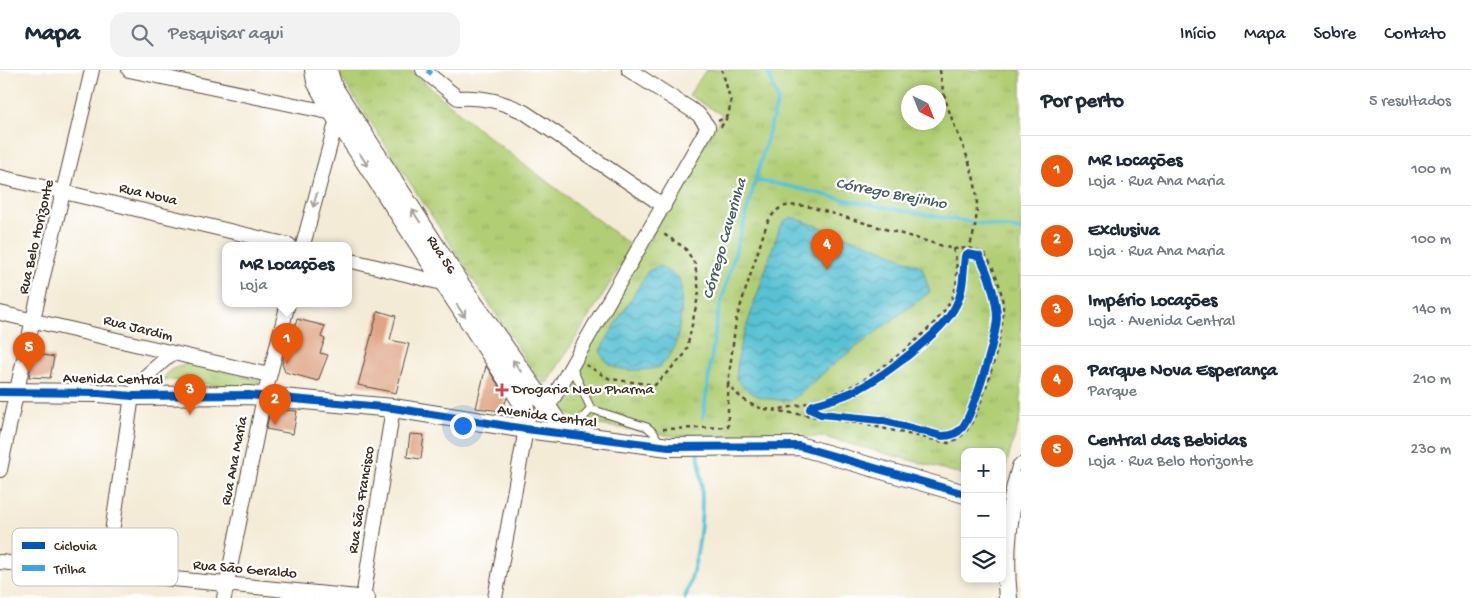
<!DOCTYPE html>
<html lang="pt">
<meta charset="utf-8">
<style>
body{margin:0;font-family:"Gochi Hand",sans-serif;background:#f2f2f3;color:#1f2937}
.controls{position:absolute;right:15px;bottom:15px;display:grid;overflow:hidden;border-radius:10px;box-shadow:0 2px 8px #0003}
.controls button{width:45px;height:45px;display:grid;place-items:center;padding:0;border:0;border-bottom:1px solid #e0e1e3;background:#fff;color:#1f2937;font:25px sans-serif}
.compass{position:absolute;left:901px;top:15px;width:45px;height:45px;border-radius:50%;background:#fff;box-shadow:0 2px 8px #0003;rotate:137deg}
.you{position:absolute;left:462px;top:355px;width:18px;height:18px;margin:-12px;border:4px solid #fff;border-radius:50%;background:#1a73e8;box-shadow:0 0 0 8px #1a73e833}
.badge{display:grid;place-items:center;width:32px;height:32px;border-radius:50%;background:#ea580c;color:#fff;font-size:16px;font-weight:700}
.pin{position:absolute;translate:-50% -41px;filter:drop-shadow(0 1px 2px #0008)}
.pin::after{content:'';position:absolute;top:26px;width:18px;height:15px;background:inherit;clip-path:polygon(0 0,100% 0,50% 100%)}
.popup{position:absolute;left:222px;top:172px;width:130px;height:65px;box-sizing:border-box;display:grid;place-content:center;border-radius:10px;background:#fff;filter:drop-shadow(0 1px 4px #0005);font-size:16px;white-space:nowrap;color:#747a83}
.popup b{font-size:19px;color:#1f2937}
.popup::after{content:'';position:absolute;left:50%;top:100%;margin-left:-10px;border:10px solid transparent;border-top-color:#fff}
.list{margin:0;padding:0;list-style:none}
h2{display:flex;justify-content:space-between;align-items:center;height:65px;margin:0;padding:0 20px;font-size:21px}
h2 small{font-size:16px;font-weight:400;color:#747a83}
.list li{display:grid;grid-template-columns:32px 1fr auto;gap:15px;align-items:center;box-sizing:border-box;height:70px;padding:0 20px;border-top:1px solid #e0e1e3}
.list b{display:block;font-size:19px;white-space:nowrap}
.list p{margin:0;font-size:16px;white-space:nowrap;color:#747a83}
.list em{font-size:16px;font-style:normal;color:#747a83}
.icon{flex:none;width:28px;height:28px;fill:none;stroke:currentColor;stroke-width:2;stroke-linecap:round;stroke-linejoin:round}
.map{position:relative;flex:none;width:1021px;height:528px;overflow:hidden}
header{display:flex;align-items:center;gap:30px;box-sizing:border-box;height:70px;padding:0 25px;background:#fff;border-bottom:1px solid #e0e1e3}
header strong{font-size:24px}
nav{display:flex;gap:28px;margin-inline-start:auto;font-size:18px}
.search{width:350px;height:45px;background:#f2f2f3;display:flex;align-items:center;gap:12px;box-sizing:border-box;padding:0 18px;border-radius:15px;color:#747a83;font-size:19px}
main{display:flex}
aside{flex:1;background:#fff}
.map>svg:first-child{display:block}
</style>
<header>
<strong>Mapa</strong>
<div class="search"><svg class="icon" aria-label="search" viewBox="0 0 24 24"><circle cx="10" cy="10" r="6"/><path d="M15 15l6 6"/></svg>Pesquisar aqui</div>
<nav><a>Início</a><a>Mapa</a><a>Sobre</a><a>Contato</a></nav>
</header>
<main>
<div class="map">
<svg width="1021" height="528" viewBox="0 0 1021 528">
<defs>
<pattern id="grass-tufts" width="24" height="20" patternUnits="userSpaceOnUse" patternTransform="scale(1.25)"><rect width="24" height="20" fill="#b1ce75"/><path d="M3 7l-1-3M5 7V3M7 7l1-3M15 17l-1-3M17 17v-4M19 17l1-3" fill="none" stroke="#99b165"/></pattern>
<pattern id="water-waves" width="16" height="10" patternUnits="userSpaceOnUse" patternTransform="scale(1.25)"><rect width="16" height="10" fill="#58c1d4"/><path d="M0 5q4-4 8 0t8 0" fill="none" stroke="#4a9dab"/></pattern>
</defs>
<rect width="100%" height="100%" fill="#fff"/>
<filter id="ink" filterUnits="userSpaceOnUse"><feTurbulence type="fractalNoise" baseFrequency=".02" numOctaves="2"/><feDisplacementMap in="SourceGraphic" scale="10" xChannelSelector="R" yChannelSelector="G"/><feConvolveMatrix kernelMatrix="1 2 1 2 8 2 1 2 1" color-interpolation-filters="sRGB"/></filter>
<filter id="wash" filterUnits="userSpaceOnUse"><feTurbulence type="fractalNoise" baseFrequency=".0096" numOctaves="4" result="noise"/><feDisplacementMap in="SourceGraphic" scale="20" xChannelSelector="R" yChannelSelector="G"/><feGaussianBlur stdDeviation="1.12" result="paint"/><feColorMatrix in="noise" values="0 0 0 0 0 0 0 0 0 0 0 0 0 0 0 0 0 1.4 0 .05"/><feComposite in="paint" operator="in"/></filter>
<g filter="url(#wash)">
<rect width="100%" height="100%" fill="#f4ebd6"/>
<path fill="url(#grass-tufts)" stroke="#767c4a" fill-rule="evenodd" d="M338,0h72l68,59 155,118 -85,135 -7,1 -200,-306z
M706,0h315v345l-16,54 -3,3v-20h-37v23l-141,-38 -150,-1 -87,-13 -35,-17 170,-291 -33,-20zM908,22h30v30h-30z
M189,293l70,17 -4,10 -92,-11 7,-9z"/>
<path fill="url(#water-waves)" stroke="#4a7679" d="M792,147l87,31 43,19 8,25 -95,71 -44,38c-26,-2 -37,-1 -55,-22l3,-30 40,-120 5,-8z
M660,196l19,12c5,17 2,58 -7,74 -3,6 -9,11 -13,16 -22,3 -52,7 -59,-18l48,-79z"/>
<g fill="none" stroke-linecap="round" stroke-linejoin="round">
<path stroke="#58c1d4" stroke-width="4" d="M757,111c30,3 60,13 90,19 58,12 116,21 174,30
M703,348l14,-101 61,-217 -11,-30
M685,528c17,-48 21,-96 13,-146"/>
</g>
<g id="blocks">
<path fill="#dfa585" d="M378,241l18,5 -6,24 19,4 -13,49 -38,-8z
M297,249l28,7 -4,11 4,2 -5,14 8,2 -10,26 -33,-9 -3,-8 6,-27 4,1z
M34,283l20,4 -4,21 -21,-1z
M486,296l21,32 -5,13 -26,-3z
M271,339l26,2 -4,23 -27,-5z
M410,364l14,1 -3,24 -14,-2z"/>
</g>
</g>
<g filter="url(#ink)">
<use href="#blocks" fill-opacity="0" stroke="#57473a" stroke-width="1"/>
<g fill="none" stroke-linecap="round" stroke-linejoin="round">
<g stroke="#57473a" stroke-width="9">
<path id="service" d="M572,297l19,42
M576,365l2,-12 13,-14 56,18 7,6 6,11"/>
</g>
<g stroke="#57473a" stroke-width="16">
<path id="minor" d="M129,0l204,43
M423,0l35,28c26,-2 44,4 66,14l140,94
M0,107l289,68
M303,175l34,-126
M348,190l94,23
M0,243l269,62
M547,339l161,-282 -10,-13 -69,-44
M0,400c27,-134 61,-267 92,-400
M0,492l368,36
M106,503l26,-177 13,-19 26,-23
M224,528l40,-201 24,-94
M363,528l30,-190
M495,528l31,-169"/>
</g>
<g stroke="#57473a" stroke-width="20">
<path id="tertiary" d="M314,0l2,12 17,31 192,294 1,22
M328,0l5,17 127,197 106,150
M0,322l99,1 33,3 117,-1 144,13 133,21 143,18 130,-1 166,48
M1008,528c-5,-47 0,-86 13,-131"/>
</g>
<path stroke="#57473a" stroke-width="2.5" stroke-dasharray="4 4" stroke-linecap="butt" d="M940,0c6,68 56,103 29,178
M718,51l10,-5 3,-14 -9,-32
M721,57l7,-11
M586,295l24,14 45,6 31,-32 13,-61 -4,-28 -10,-16 -23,-15
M765,339l99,15 84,19c7,-3 14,-6 19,-13 14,-19 37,-95 36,-120 0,-19 -8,-41 -19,-57l-15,-5 -16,1 -146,-43c-21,-1 -28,-3 -40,17l-31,97 -8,64c10,12 21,22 37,25 21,4 80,-17 98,-29 26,-16 76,-54 89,-82 7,-15 6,-34 1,-49
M663,359l65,-2v-43"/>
<use href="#service" stroke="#fff" stroke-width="7"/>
<use href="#minor" stroke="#fff" stroke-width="14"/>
<use href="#tertiary" stroke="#fff" stroke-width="18"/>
<path stroke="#3fa3ea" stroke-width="6" stroke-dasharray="12 6" stroke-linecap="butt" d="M428,4l3,-4
M1020,399l1,1"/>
<g stroke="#fff" stroke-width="11">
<path id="cycleway" d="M967,184l12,2c9,14 18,45 18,62 -1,19 -23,95 -35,110 -5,6 -12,8 -20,8l-62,-16 -59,-6 -11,-5 3,-4c13,-4 26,-7 37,-12 28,-12 94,-61 106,-88 8,-15 7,-33 9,-49z
M0,322l99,1 33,3 117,-1 144,13 133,21 143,18 130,-1 166,48"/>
</g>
<use href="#cycleway" stroke="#0057b8" stroke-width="8"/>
</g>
<defs><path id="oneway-shaft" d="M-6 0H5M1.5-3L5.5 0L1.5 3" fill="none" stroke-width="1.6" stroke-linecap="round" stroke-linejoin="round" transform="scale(1.25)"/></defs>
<g stroke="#a79f9a">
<use href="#oneway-shaft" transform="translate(364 90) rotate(57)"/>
<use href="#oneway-shaft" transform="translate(315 130) rotate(105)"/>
<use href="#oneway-shaft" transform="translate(416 146) rotate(-123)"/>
<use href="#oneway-shaft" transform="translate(461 241) rotate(56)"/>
<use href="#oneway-shaft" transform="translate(517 296) rotate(-125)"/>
</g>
</g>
<path fill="#d1495b" stroke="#fff" stroke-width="2" d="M499.5 312.5h5v5h5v5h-5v5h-5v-5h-5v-5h5z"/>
<g text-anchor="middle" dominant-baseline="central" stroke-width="4.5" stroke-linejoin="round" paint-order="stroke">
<g font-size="15" fill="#3b2a1e" stroke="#fff">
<text transform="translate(148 125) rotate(13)">Rua Nova</text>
<text transform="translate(37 167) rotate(-77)">Rua Belo Horizonte</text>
<text transform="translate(441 185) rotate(57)">Rua 56</text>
<text transform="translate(138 259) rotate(14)">Rua Jardim</text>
<text transform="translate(113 310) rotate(1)">Avenida Central</text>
<text transform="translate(547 347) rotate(8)">Avenida Central</text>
<text transform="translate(235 391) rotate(-79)">Rua Ana Maria</text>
<text transform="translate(362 430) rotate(-81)">Rua São Francisco</text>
<text transform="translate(245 500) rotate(5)">Rua São Geraldo</text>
</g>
<g font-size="15" fill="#3b2a1e" stroke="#fff" text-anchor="start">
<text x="512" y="320">Drogaria New Pharma</text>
</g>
<g font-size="16" font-style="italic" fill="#455f5e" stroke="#fff">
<text transform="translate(891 125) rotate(11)">Córrego Brejinho</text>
<text transform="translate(726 169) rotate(-74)">Córrego Caverinha</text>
</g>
</g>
<rect x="12" y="458" width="166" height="58" rx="8" fill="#fff" stroke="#c4bfbc" stroke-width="1"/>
<rect x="22" y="472" width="23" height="7" fill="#0057b8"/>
<rect x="22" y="495" width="23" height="6" fill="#3fa3ea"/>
<g font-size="14" fill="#3b2a1e">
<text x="54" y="480">Ciclovia</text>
<text x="54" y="503">Trilha</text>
</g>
</svg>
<div class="controls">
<button>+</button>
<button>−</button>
<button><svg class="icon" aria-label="layers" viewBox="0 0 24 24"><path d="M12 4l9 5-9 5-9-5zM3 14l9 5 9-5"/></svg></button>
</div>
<svg class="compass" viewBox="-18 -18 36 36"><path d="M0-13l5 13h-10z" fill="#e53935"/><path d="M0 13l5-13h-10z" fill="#747a83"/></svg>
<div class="you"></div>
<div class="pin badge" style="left:287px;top:294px">1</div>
<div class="popup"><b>MR Locações</b>Loja</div>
<div class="pin badge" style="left:275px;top:355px">2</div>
<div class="pin badge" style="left:190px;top:345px">3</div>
<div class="pin badge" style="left:827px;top:200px">4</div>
<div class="pin badge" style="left:29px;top:303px">5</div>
</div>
<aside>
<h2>Por perto<small>5 resultados</small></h2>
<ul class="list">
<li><span class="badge">1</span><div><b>MR Locações</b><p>Loja · Rua Ana Maria</p></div><em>100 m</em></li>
<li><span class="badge">2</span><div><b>Exclusiva</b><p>Loja · Rua Ana Maria</p></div><em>100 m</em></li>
<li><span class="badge">3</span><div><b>Império Locações</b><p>Loja · Avenida Central</p></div><em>140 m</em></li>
<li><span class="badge">4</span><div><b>Parque Nova Esperança</b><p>Parque</p></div><em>210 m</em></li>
<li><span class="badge">5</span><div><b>Central das Bebidas</b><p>Loja · Rua Belo Horizonte</p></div><em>230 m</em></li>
</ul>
</aside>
</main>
